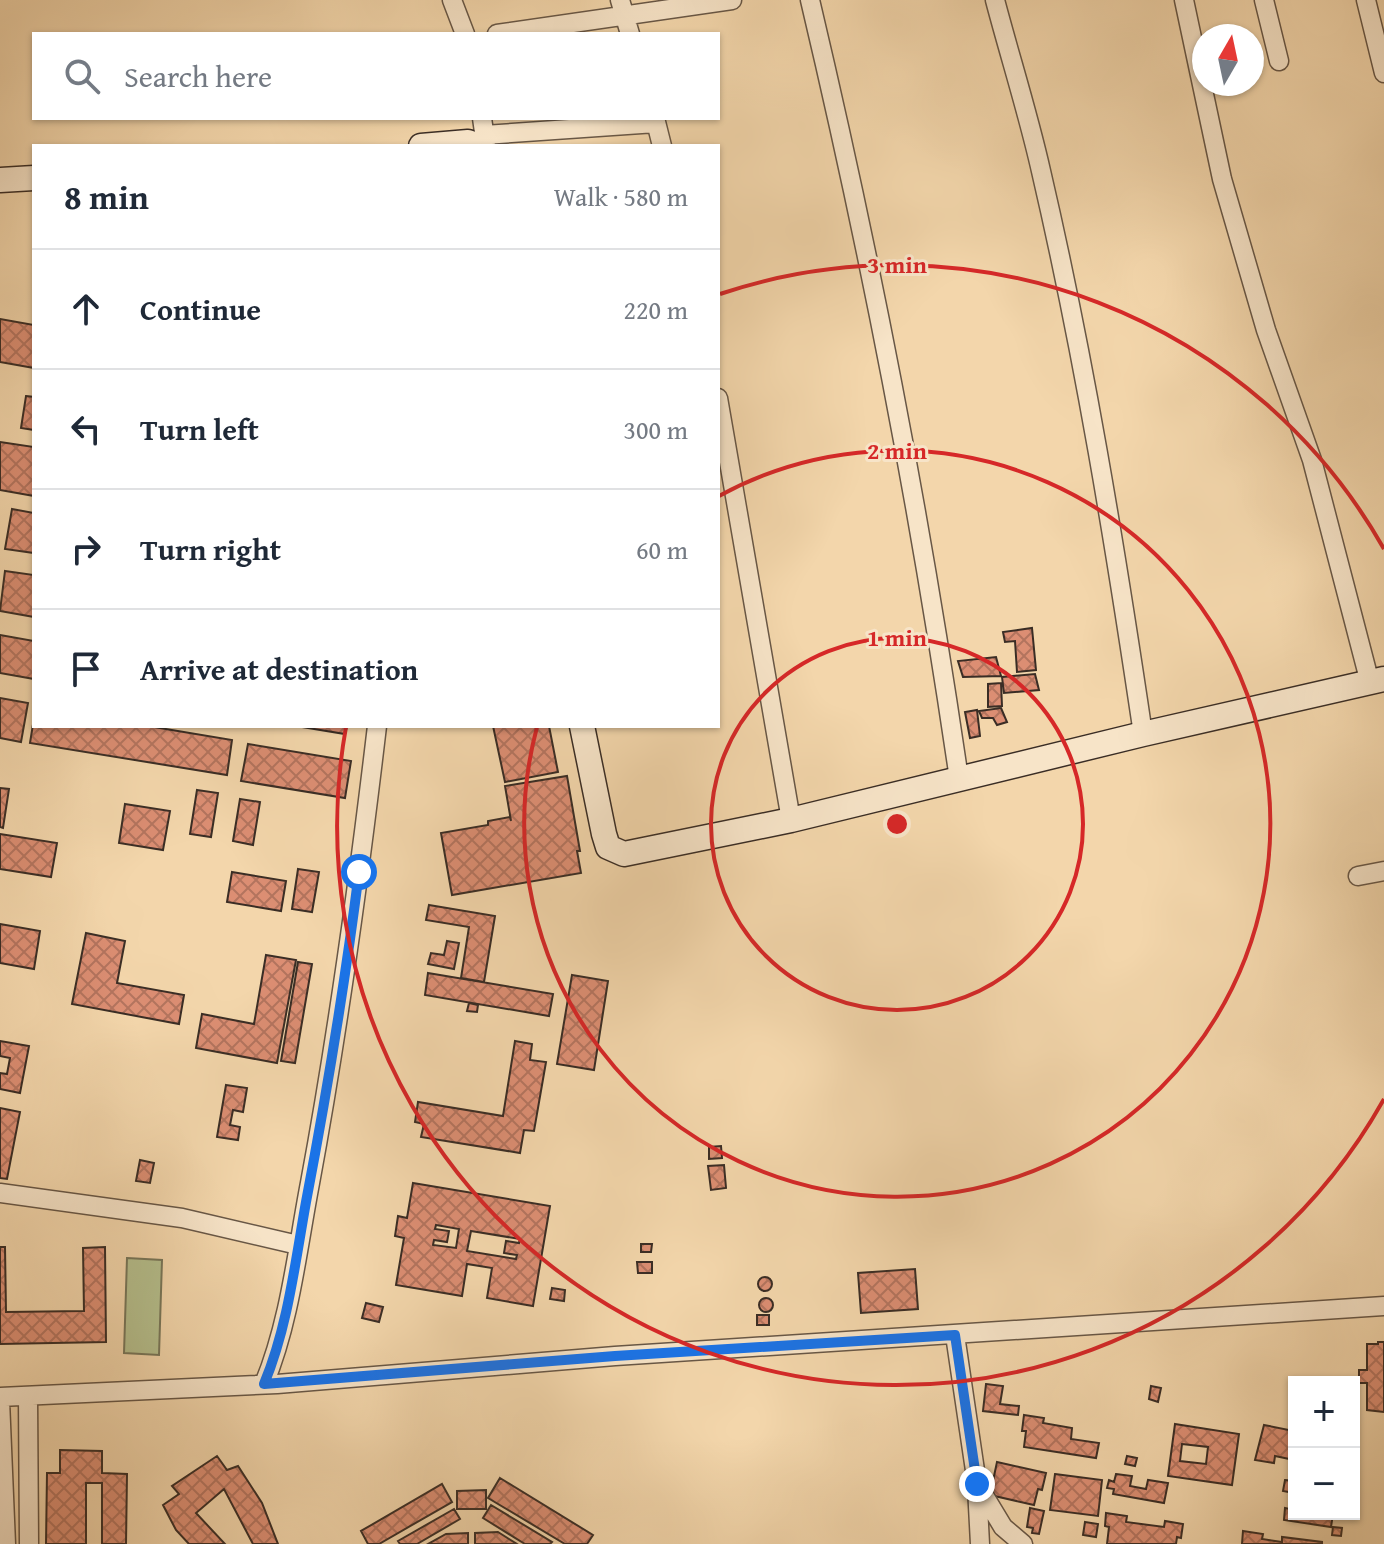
<!DOCTYPE html>
<meta charset="utf-8">
<style>
body{margin:0;font-family:"Gentium Book Plus",serif;background:#f6f6f7;color:#1f2937}
.controls{position:absolute;right:24px;bottom:24px;display:grid;overflow:hidden;border-radius:0px;box-shadow:0 2px 6px #0004}
.controls button{width:72px;height:72px;display:grid;place-items:center;padding:0;border:0;border-bottom:2px solid #e0e1e3;background:#fff;color:#1f2937;font:40px sans-serif}
.compass{position:absolute;left:1192px;top:24px;width:72px;height:72px;border-radius:50%;background:#fff;box-shadow:0 2px 6px #0004;rotate:9deg}
.stop{position:absolute;width:24px;height:24px;margin:-18px;border:6px solid #1a73e8;border-radius:50%;background:#fff}
.stop.end{background:#1a73e8;border-color:#fff;box-shadow:0 2px 8px #0008}
.list{margin:0;padding:0;list-style:none}
h2{display:flex;justify-content:space-between;align-items:center;height:104px;margin:0;padding:0 32px;font-size:34px}
h2 small{font-size:26px;font-weight:400;color:#747a83}
.list li{display:grid;grid-template-columns:52px 1fr auto;gap:24px;align-items:center;box-sizing:border-box;height:120px;padding:0 32px;border-top:2px solid #e0e1e3}
.list b{display:block;font-size:30px;white-space:nowrap}
.list em{font-size:26px;font-style:normal;color:#747a83}
.icon{flex:none;width:44px;height:44px;fill:none;stroke:currentColor;stroke-width:2;stroke-linecap:round;stroke-linejoin:round}
.map{position:relative;flex:none;width:1384px;height:1544px;overflow:hidden}
.search{position:absolute;background:#fff;box-shadow:0 2px 6px #0004;left:32px;top:32px;width:688px;height:88px;display:flex;align-items:center;gap:20px;box-sizing:border-box;padding:0 28px;border-radius:0px;color:#747a83;font-size:30px}
.panel{position:absolute;background:#fff;box-shadow:0 2px 6px #0004;left:32px;top:144px;width:688px;height:584px;border-radius:0px}
.map>svg:first-child{display:block}
</style>
<div class="map">
<svg width="1384" height="1544" viewBox="0 0 1384 1544">
<defs>
<pattern id="building-cross-hatch" width="8" height="8" patternUnits="userSpaceOnUse" patternTransform="scale(2)"><rect width="8" height="8" fill="#dc8e73"/><path d="M0 0l8 8M0 8l8-8" fill="none" stroke="#b3745e"/></pattern>
</defs>
<rect width="100%" height="100%" fill="#f3d6ab"/>
<filter id="stains"><feTurbulence type="fractalNoise" baseFrequency=".0025" numOctaves="4"/><feColorMatrix values="0 0 0 0 .2 0 0 0 0 .09 0 0 0 0 .02 0 0 0 .5 -.17"/></filter>
<radialGradient id="worn" r=".72"><stop offset=".6" stop-color="#630" stop-opacity="0"/><stop offset="1" stop-color="#630" stop-opacity=".3"/></radialGradient>
<path fill="#b5bf8d" stroke="#787659" stroke-width="2" d="M127,1258l35,2 -3,95 -35,-2z"/>
<path fill="url(#building-cross-hatch)" stroke="#3a2d25" stroke-width="2" fill-rule="evenodd" d="M0,319l34,6v43l-34,-6z
M26,396l8,1v33l-13,-2z
M0,442l34,5v49l-34,-6z
M12,509l22,4v40l-29,-4z
M5,571l29,4v42l-34,-6z
M1032,628l4,42 -19,2 -2,-31 -10,1 -2,-10z
M0,635l34,6v38l-34,-6z
M996,657l5,19 -38,1 -5,-16z
M1035,674l4,16 -35,3 -2,-16z
M1001,683l1,23 -14,1v-23z
M0,698l28,5 -7,39 -21,-4z
M1001,708l6,14 -10,3 -4,-7h-11l-3,-7z
M977,710l3,26 -10,2 -5,-26z
M34,718v8h114l84,14 -5,35 -197,-32z
M296,726h51l-2,8z
M493,726h56l9,46 -53,10z
M248,744l103,17 -6,37 -104,-17z
M567,776l13,75h-3l4,22 -129,22 -11,-62 47,-8v-4l22,-4 1,4 -6,-35z
M0,788l9,1 -6,39 -3,-1z
M197,790l21,3 -7,44 -21,-3z
M240,799l20,3 -7,43 -20,-4z
M125,804l45,7 -7,39 -44,-7z
M0,834l57,9 -6,34 -51,-8z
M298,869l21,3 -7,40 -20,-3z
M232,872l54,9 -5,30 -54,-9z
M429,905l66,11 -11,66 -23,-4 8,-51 -43,-7z
M0,924l40,7 -6,38 -34,-6z
M86,933l39,8 -8,42 67,12 -5,29 -107,-20z
M447,941l12,2 -5,26 -26,-5 3,-11 13,2z
M266,955l30,5 -19,103 -81,-15 6,-34 52,10z
M298,962l14,2 -17,99 -14,-2z
M428,973l125,21 -4,22 -124,-21z
M572,975l36,6 -14,89 -37,-6z
M469,1003l9,2 -1,7 -10,-1z
M0,1041l29,5 -9,47 -20,-4v-16l7,1 3,-16 -10,-2z
M515,1041l17,3 -2,16 16,2 -12,69 -10,-1 -4,23 -99,-16 3,-13 -9,-2 3,-20 85,14z
M226,1085l21,3 -4,24 -10,-2 -3,15 10,2 -2,13 -21,-3z
M0,1108l20,4 -13,67 -7,-1z
M721,1146l1,12 -13,1v-12z
M140,1160l14,3 -4,20 -14,-2z
M724,1165l2,23 -15,2 -3,-24z
M413,1183l137,23 -17,100 -46,-8 5,-30 -25,-4 -5,32 -66,-11 8,-47 -9,-2 3,-20 9,2zM436,1225l23,4 -3,19 -23,-3 1,-5 13,2 2,-11 -14,-2zM471,1231l49,8 -1,4 -13,-2 -2,12 13,2 -1,4 -49,-8z
M641,1244h11l-1,8h-10z
M0,1247h5l1,65 78,-1 -1,-63 22,-1 1,95 -106,2z
M637,1262h15v11h-14z
M915,1269l3,40 -57,4 -3,-40z
M758 1284a7 7 0 1 1 14 0a7 7 0 1 1-14 0Z
M552,1288l13,2 -1,11 -14,-2z
M759 1305a7 7 0 1 1 14 0a7 7 0 1 1-14 0Z
M366,1303l17,4 -4,15 -17,-4z
M757,1315h12v10h-12z
M1378,1342h6v70l-17,-2v-27h-8v-13h8v-26h11z
M986,1384l17,2 -3,18 19,2 -1,9 -35,-4z
M1151,1386l10,2 -3,14 -9,-3z
M1024,1415l20,3 -1,5 29,5 -1,11 28,4 -3,15 -72,-11 2,-16h-4z
M1175,1424l64,10 -7,51 -64,-9zM1182,1444l26,3 -2,17 -26,-3z
M1264,1425l30,6v29l-19,-4 -1,7 -19,-3z
M60,1450l42,1v22l25,1 -1,70h-24v-61h-16v61h-40l1,-71h13z
M217,1456l10,14 11,-4 24,37 16,41h-25l-29,-55 -28,24 29,31h-36l-13,-14 -13,-25 16,-11 -7,-8z
M1127,1456l10,2 -2,8 -10,-2z
M997,1462l49,11 -4,17 -4,-1 -4,16 -44,-10z
M1055,1474l47,6 -4,36 -48,-6z
M1116,1474l16,2 -2,10 16,3 2,-9 20,3 -4,20 -51,-9 1,-5 -7,-1 2,-8 5,2z
M500,1478l93,57 -6,9h-22l-77,-46z
M1285,1480l9,1v12l-11,-2z
M442,1484l10,18 -73,42h-11l-7,-13z
M486,1490v19h-29v-18z
M491,1505l61,37 -2,2h-25l-42,-26z
M1030,1508l14,3 -5,23 -7,-1 1,-5 -6,-1z
M1285,1508l9,2v4h39l-2,13 -47,-7z
M454,1509l6,10 -43,25h-17l-2,-3z
M1106,1513l21,3 -1,6 38,5 1,-6 18,3 -2,14 -4,-1 -1,7h-69l2,-17 -4,-1z
M1085,1522l13,2 -2,13 -13,-2z
M1333,1527l9,1 -1,8 -9,-1z
M1243,1531l20,3 -1,5 20,3v-5l40,5v2h-80z
M498,1532l19,12h-42v-11z
M468,1533v11h-40l18,-10z"/>
<g fill="none" stroke-linecap="round" stroke-linejoin="round">
<g stroke="#685746" stroke-width="21">
<path id="street" d="M452,0l13,34
M620,0l10,34
M810,0c61,258 111,517 149,779
M995,0c15,57 33,113 46,171 43,185 74,374 102,563
M1184,0l38,179 44,151 46,130 58,223
M1264,0l15,61
M1366,0l18,73
M497,34l235,-34
M482,118l4,28
M655,118l7,28
M484,135l172,-12
M718,398l73,422
M1358,876l26,-5
M0,1193l182,25 116,27
M955,1335l22,149 26,43 20,17
M264,1384c26,-63 33,-133 46,-201 28,-151 49,-304 67,-457
M28,1396l1,148
M0,1397l277,-13 338,-28 769,-50
M0,1400l6,144
M977,1487l3,57"/>
</g>
<g stroke="#3a2d25" stroke-width="27">
<path id="secondary" d="M421,146l47,-4 11,4
M0,180l34,-2
M582,726l22,108 4,13 16,7 167,-34 352,-86 241,-55"/>
</g>
<use href="#street" stroke="#f7e4c8" stroke-width="18"/>
<use href="#secondary" stroke="#f7e4c8" stroke-width="24"/>
</g>
<g fill="none" stroke-linecap="round" stroke-linejoin="round">
<path stroke="#1a73e8" stroke-width="10" d="M359,872c-14,111 -32,220 -53,330 -11,61 -18,124 -42,182l351,-28 340,-21 22,149"/>
</g>
<g fill="none" stroke="#d62828" stroke-width="4">
<circle cx="897" cy="824" r="186"/>
<path d="M719 496A373 373 0 1 1 537 727"/>
<path d="M1384 1099A559 559 0 0 1 346 727M720 294A559 559 0 0 1 1384 549"/>
</g>
<circle cx="897" cy="824" r="12" fill="#d62828" stroke="#f7e4c8" stroke-width="4"/>
<g font-size="24" text-anchor="middle" font-weight="bold" fill="#d62828" stroke="#f7e4c8" stroke-width="6" stroke-linejoin="round" paint-order="stroke">
<text x="897" y="273">3 min</text>
<text x="897" y="459">2 min</text>
<text x="897" y="646">1 min</text>
</g>
<rect width="100%" height="100%" filter="url(#stains)"/>
<rect width="100%" height="100%" fill="url(#worn)"/>
</svg>
<div class="controls">
<button>+</button>
<button>−</button>
</div>
<svg class="compass" viewBox="-18 -18 36 36"><path d="M0-13l5 13h-10z" fill="#e53935"/><path d="M0 13l5-13h-10z" fill="#747a83"/></svg>
<div class="stop" style="left:359px;top:872px"></div>
<div class="stop end" style="left:977px;top:1484px"></div>
<div class="search"><svg class="icon" aria-label="search" viewBox="0 0 24 24"><circle cx="10" cy="10" r="6"/><path d="M15 15l6 6"/></svg>Search here</div>
<section class="panel">
<h2>8 min<small>Walk · 580 m</small></h2>
<ul class="list">
<li><svg class="icon" aria-label="ahead" viewBox="0 0 24 24"><path d="M12 20V5M6 11l6-6 6 6"/></svg><div><b>Continue</b></div><em>220 m</em></li>
<li><svg class="icon" aria-label="left" viewBox="0 0 24 24"><path d="M17 20v-9H6M10 6l-5 5 5 5"/></svg><div><b>Turn left</b></div><em>300 m</em></li>
<li><svg class="icon" aria-label="right" viewBox="0 0 24 24"><path d="M7 20v-9h11M14 6l5 5-5 5"/></svg><div><b>Turn right</b></div><em>60 m</em></li>
<li><svg class="icon" aria-label="arrive" viewBox="0 0 24 24"><path d="M6 21V4h12l-3 4 3 4H6"/></svg><div><b>Arrive at destination</b></div></li>
</ul>
</section>
</div>
